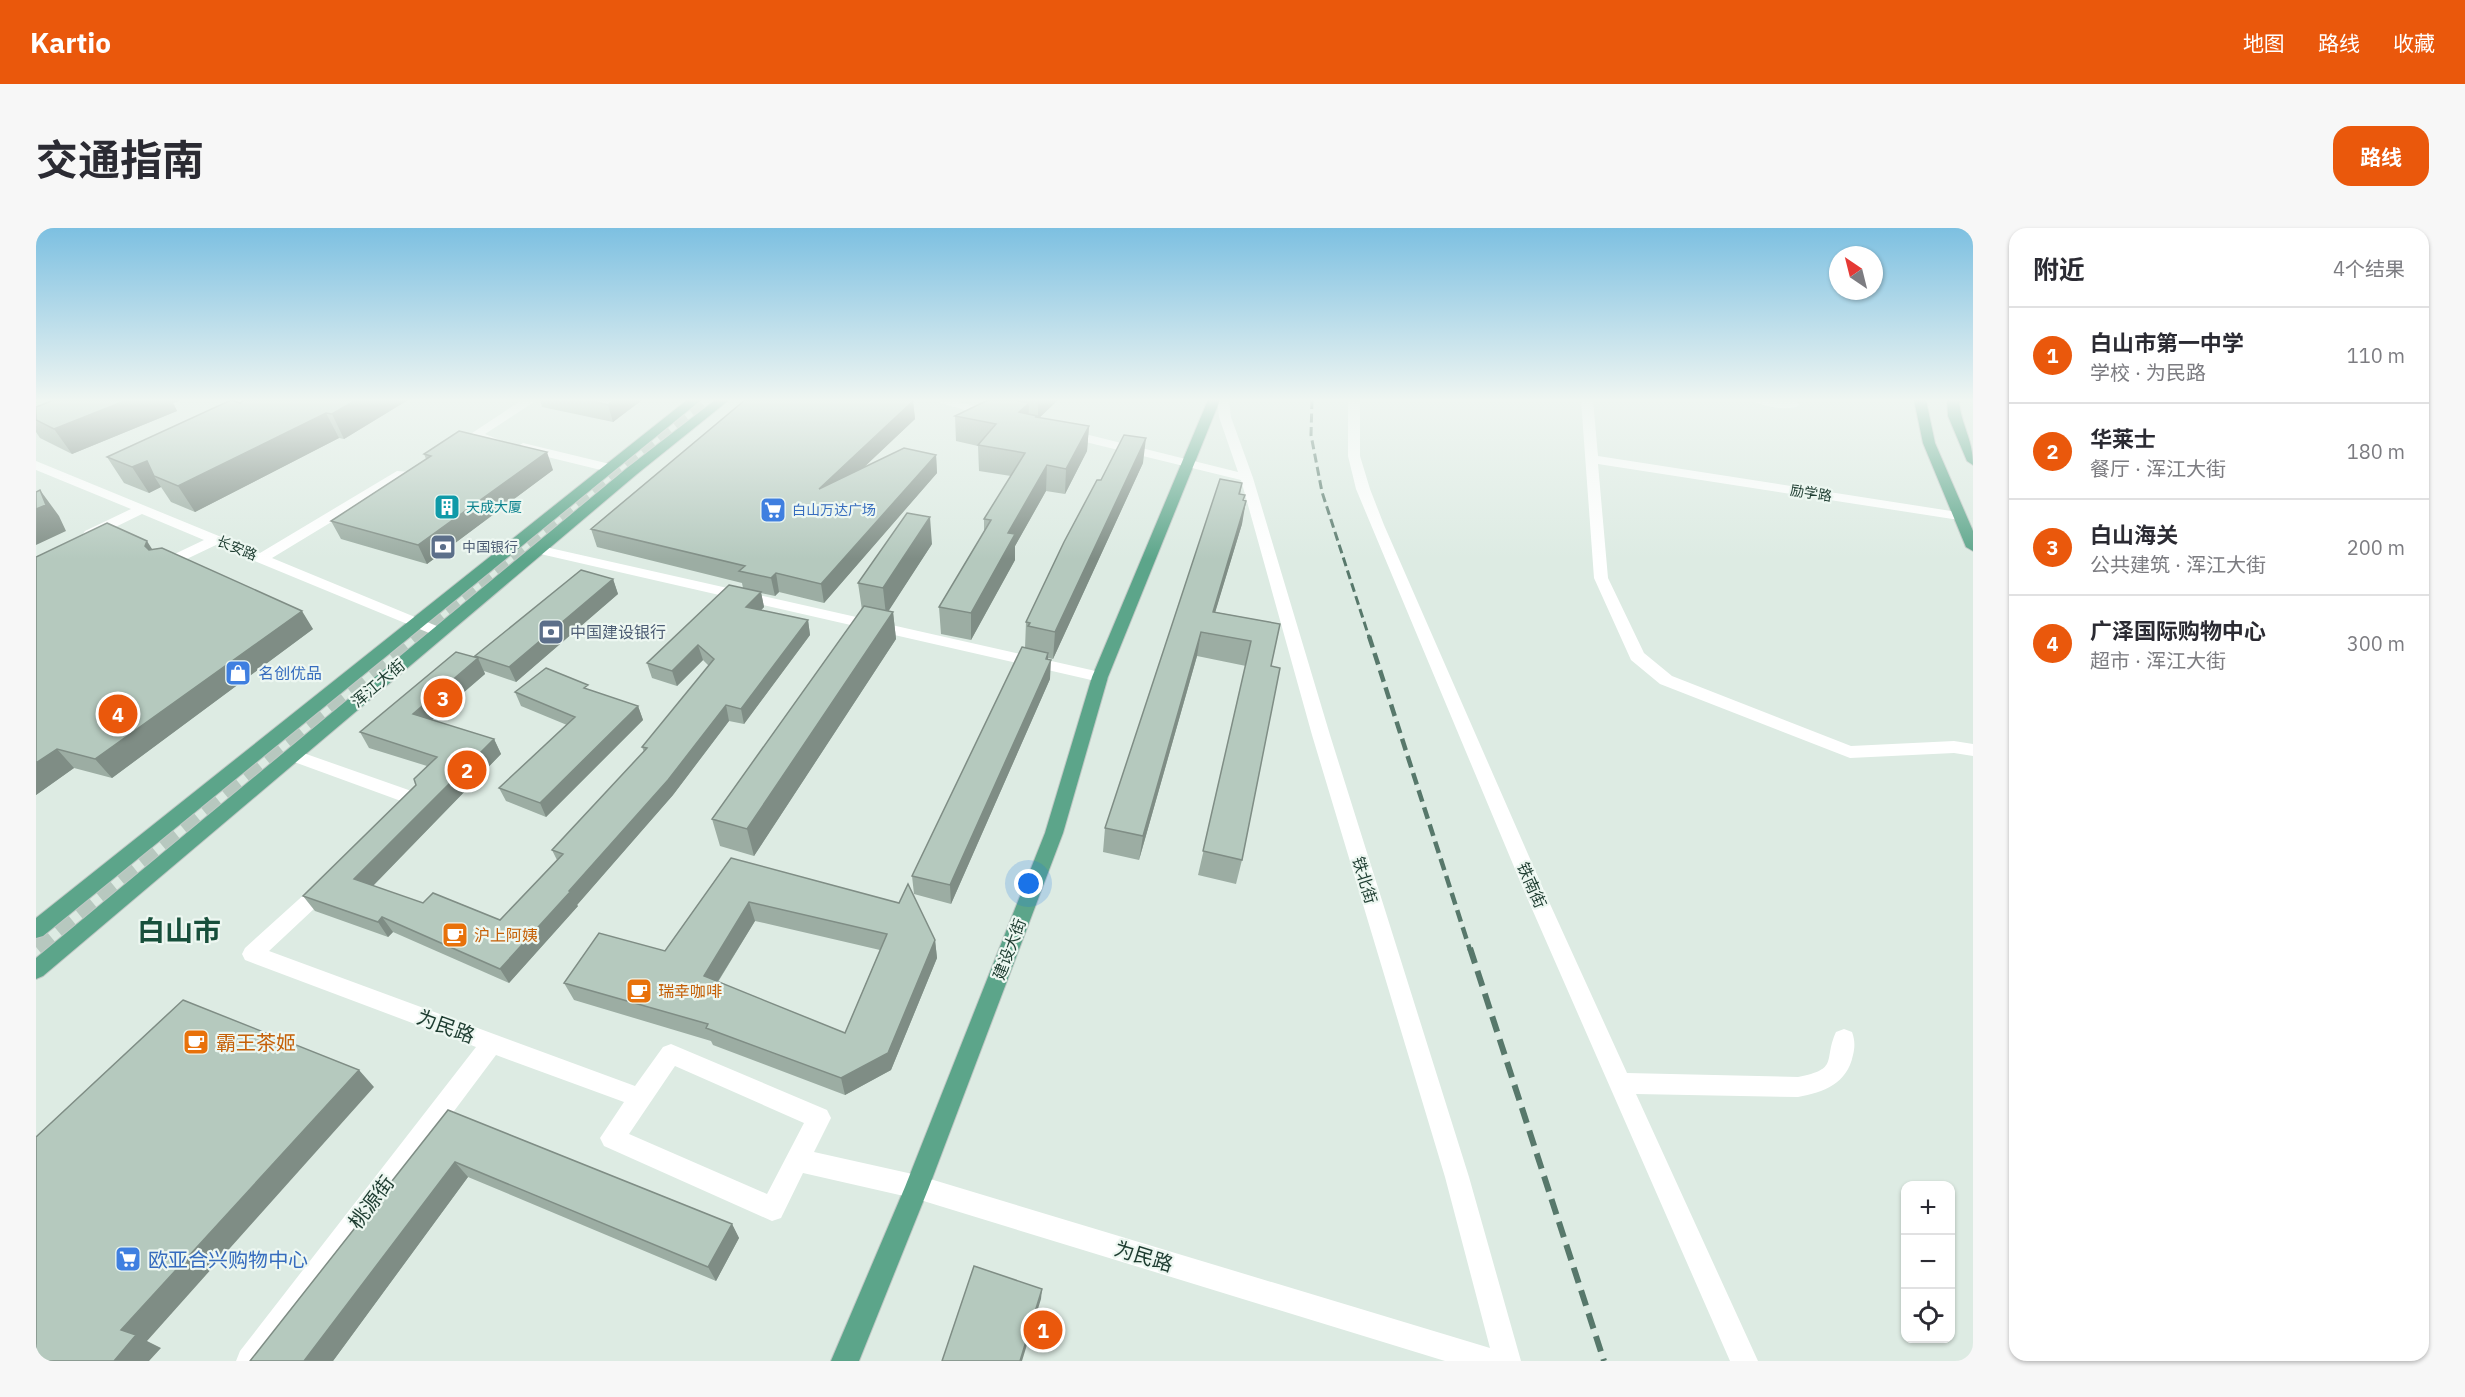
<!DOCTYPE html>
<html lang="zh">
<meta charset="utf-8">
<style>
body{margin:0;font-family:"IBM Plex Sans","Noto Sans SC",sans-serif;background:#f7f7f7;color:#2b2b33}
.controls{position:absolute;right:18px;bottom:18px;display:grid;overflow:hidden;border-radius:12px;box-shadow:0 2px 4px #0004}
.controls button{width:54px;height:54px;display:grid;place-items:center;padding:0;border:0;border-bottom:2px solid #e1e1e2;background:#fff;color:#2b2b33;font:30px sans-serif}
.compass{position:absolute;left:1793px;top:18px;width:54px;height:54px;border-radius:50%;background:#fff;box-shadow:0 2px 4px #0004;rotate:325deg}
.you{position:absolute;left:993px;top:656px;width:21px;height:21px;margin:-15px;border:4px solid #fff;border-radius:50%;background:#1a73e8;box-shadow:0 0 0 9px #1a73e833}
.badge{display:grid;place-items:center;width:39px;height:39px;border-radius:50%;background:#ea580c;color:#fff;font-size:20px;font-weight:700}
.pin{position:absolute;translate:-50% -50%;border:3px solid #fff;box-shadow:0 2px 6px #0006}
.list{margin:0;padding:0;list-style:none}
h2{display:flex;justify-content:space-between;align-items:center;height:78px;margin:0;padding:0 24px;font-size:26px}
h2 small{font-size:20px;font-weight:400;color:#7c7c81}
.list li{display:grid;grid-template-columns:39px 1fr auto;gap:18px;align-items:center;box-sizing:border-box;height:96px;padding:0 24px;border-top:2px solid #e1e1e2}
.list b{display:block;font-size:22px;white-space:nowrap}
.list p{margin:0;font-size:20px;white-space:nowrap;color:#7c7c81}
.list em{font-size:20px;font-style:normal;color:#7c7c81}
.icon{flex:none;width:33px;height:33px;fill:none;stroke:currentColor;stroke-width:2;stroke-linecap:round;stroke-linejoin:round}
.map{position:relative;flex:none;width:1937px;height:1133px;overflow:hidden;border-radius:18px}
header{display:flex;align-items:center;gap:36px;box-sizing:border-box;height:84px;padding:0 30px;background:#ea580c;color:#fff}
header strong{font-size:28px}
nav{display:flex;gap:33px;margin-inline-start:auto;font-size:21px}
.intro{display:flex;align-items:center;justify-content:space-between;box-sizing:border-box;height:144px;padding:0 36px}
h1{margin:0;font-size:42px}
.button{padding:15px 27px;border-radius:18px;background:#ea580c;color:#fff;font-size:21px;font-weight:700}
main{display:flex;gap:36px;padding:0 36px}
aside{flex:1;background:#fff;border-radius:18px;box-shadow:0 2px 4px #0004}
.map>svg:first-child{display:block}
</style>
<header>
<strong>Kartio</strong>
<nav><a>地图</a><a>路线</a><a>收藏</a></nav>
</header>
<div class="intro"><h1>交通指南</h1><a class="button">路线</a></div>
<main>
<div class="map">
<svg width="1937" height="1133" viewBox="0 0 1937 1133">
<rect width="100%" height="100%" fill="#ddebe3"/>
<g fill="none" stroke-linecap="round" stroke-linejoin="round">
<path stroke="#b7c8bf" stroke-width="14" stroke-dasharray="14 7" stroke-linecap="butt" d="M378,409l296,-237"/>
<path stroke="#b7c8bf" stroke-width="18" stroke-dasharray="18 9" stroke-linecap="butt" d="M0,719l380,-311"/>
<g stroke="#c0c8c5" stroke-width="2">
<path id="major" d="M651,172h14l-658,536 -7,2v-20z
M679,172h14l-92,74 -594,502 -7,3v-21l591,-490z
M1172,172h12l-112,277 -45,156 -134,354 -70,174h-28l74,-174 140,-354 47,-156z
M1878,172h12l9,43 38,88v20l-7,-4 -43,-104z
M1911,172h12c2,26 14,38 14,65l-6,-4 -19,-45z"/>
</g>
<path fill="#fff" fill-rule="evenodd" d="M486,172h15l-52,34 17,7 -2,3h-8l-23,-9z
M895,172h21l47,12 2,3 -6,4z
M1181,172h12l2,17 22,61 77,257 139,442 52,184h-76l-528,-162 -114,-26 -22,45 -9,3 -168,-75 -4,-8 24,-36 -128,-47 -229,306h-31l4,-10 236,-304 -231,-87 -3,-6 3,-6 73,-66 7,-3 7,3 3,5 -3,5 -63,59 366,135 28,-39 8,-3 156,66 4,8 -17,34 103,23 573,173 -45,-171 -133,-442 -71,-255 -180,-44 -2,-3 6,-4 173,43 -19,-55zM639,838l129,57 -37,71 -138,-60z
M1312,172h12v56l10,33 14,36 161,368 82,180 171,4c42,-8 25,-17 38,-45l8,-3 8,3c3,8 3,15 1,23 -6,29 -29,37 -55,42l-162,-3 122,267h-28l-205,-468 -169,-404 -8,-33z
M1545,172h12l5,56 366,57 2,3 -2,3 -5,1 -361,-56 10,114 36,75 28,23 179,70 103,-5 19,3v12l-19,-3 -104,5 -190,-74 -29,-24 -37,-82z
M1715,172l46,2 2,3c-8,7 -39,1 -48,-5z
M487,215l91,22 1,3 -6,4 -90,-22 -2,-3z
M0,233l224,92 137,-82 13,1 8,-6h10l1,3c-6,8 -15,11 -25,9l-132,80 172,71 3,3 -3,3h-10l-218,-90 -44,21h-10l-2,-3 2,-3 42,-20 -62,-26 -47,23h-10l-2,-3 2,-3 46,-22 -95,-39z
M505,318l559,126 6,1 2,4 -2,4 -6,1 -564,-129 -2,-3 2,-3z
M256,521l128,45 3,5c-6,10 -14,20 -26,16l-3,-5 7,-9 -115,-42 -3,-4 3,-4z"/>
<use href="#major" fill="#5ca58a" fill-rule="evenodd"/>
<path stroke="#57786b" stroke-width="3" stroke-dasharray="9 4.5" stroke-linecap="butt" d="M1276,172l-1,35 11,57 47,145"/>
<path stroke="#57786b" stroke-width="4.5" stroke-dasharray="12 6" stroke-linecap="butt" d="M1333,408l101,314"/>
<path stroke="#57786b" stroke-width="6" stroke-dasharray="16 8" stroke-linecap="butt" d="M1434,720l134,413"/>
</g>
<path fill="#9cada3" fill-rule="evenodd" d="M18,172h124l1,1 -6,2 4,8 -105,43 -32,-16 -4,-6v-25z
M209,172h163l-64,39 -5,-1 -144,74 -24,-10 -10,-15 -12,6 -25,-10 -17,-26z
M504,172h102l-29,22 -71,-15z
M952,172h70l-19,18 50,8 -2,25 -22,43 -19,-3 -31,55v14l-44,80 -30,-6 -2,-27 45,-75v-13l27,-43 -32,-5 -1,-25 -22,-5 -1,-25z
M877,173l2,18 -52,49 73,-13 1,18 -113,130 -45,-11 -4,4 -14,-3 3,14 -3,3 47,10 2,15 -66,89 -15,-3 -56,74 -96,110 1,1 -69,77 -116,-51 -5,5 -73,-26 -12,-15 113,-111 11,-19 -58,-18 -9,-16 116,-74 -1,-2 138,-77 5,15 -102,88 -32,-11 1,3 -53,46 62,19 7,15 -128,132 50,17 77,17 57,-60 -5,-10 92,-98 -2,-5 67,-81 -6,-6 -26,26 -25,-8 -5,-15 96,-75 -1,-5 -145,-36 -6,-18z
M388,226l129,16 -126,94 -86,-25 -10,-18 95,-62z
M1107,235l-90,196 -5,-1 2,21 -99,225 -37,-10 -2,-18 113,-228 1,-26 75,-142z
M1206,255l-2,12 4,5 -2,24 -27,88 65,12 -9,42 -29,194 -6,24 -38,-9 48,-209 -49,-10 -58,204 -36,-8 2,-24z
M896,316l-44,67 5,1 3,27 -142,217 -34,-10 -8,-27 150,-209 -4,-27z
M116,321l161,80 -201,149 -38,-10 -38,27v-238z
M554,462l48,16 5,14 -97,97 -40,-16 -7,-13 68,-63 -46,-19 -6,-14z
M695,630l204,82 2,18 -46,112 -46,25 -132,-50 -2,-4 -137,-41 -10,-17 101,-32zM719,693l125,29 -35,83 -127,-51z
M412,882l284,114 7,14 -23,43 -248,-104 -135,184h-83z"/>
<path fill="#7f8d85" d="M91,172l52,1 -6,2 4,8 -105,43 -18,-25z
M320,172h52l-64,39 -12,-25z
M578,172h28l-29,22 -5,-17z
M1002,172h20l-20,19z
M877,173l2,18 -93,88 -3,-18z
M993,175l-1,25 -9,-16z
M290,185l13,25 -144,74 -17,-26z
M1053,198l-2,25 -22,43 1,-25z
M1110,210l-3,25 -90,196 2,-27z
M511,224l6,18 -126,94 -9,-19z
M900,227l1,18 -113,130 -3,-19z
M111,233l7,15 7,11 -12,6 -17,-26z
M1011,237l-1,26 -31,55v14l-44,80v-27l37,-80z
M4,262l19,26 7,15 -30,14v-36z
M1210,273l-4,23 -34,112 5,-24z
M894,289l2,27 -46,71 -3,-27z
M111,313l12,19 -14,-14z
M740,345l3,19 -4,4 -4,-18z
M577,351l5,15 -102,88 -7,-15z
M725,364l3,15 -14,15 -4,-15z
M266,383l11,18 -201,149 -17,-19z
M857,384l3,27 -142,217 -7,-27z
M772,392l2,15 -66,89 -3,-15z
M1165,404l-4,24 -58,204 4,-24z
M662,417l5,15 -26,26 -5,-15z
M1012,425v14l3,-7 -1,19 -99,225 -1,-19z
M442,430l7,16 -64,55 -8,-15z
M690,477l3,16 -56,74 -96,110 1,1 -69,77 -9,-14 69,-78z
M602,478l5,14 -97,97 -6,-14z
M458,511l7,15 -136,140 -11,-15z
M21,521l17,19 -38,27v-32z
M713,674l6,19 -45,73 -6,-18z
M346,689l11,15 -5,5 -10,-15z
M899,712l2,18 -46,112 -46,25 -4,-17z
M323,842l15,17 -227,254 14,7 -12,13h-35l7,-31z
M419,934l13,15 -135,184h-29z
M696,996l7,14 -23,43 -8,-14z
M1006,1061l-1,10 -19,62h-2z"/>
<path fill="#b5c9be" stroke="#7f8d85" stroke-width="1.5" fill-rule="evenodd" d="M18,172h73l-73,29 -18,-9v-13z
M195,172l9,3 5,-3h111l-24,14 -6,-1 -148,73 -24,-10 -7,-15 -15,6 -25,-10z
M551,172h27l-6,5z
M709,172h163l5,1 -94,88 85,-41 32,7 -115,129 -45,-11 -5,5 -32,-7 6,-5 -154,-37z
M952,172h27l14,3 -10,9 18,4 -1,1 53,9 -23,43 -19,-4 -39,68 7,1 -44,79 -32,-6 52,-87 -7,-1 41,-66 -47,-8 18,-21 -41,-8z
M423,203l88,21 -129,93 -87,-24 100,-65 -7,-2z
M1088,207l22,3 -91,194 -27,-6 2,-3 -4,-1 38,-80 33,-62h4z
M1184,251l22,4 -3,11 6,1 -2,5 3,1 -33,111 67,12 -9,42 9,2 -38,192 -39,-9 48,-210 -50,-9 -58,204 -38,-8z
M4,262l6,15 -10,4v-17z
M871,285l23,4 -47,71 -25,-5z
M71,295l40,18 -2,5 4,4 13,-2 140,63 -207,148 -38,-10 -21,14v-206z
M545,342l32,9 -104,88 -34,-11z
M693,357l32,7 -15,15 62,13 -67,89 -15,-4 -58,75 -99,111 1,1 -70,77 -118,-52 -4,5 -75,-26 113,-111 -2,-6 23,-22 -77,-25 96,-80 22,6 -65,56 81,25 -140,140 69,24 10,-10 67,27 63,-66 -11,-4 95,-102 -5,-1 72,-88 -16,-14 -26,26 -25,-8z
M828,378l29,6 -146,217 -35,-10z
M986,419l26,6 -2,6 5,1 -101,225 -38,-9z
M510,440l42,17 -4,3 54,18 -98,97 -41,-15 76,-71 -60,-25z
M695,630l168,45 9,-19 27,56 -47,113 -47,25 -135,-50 2,-4 -144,-41 35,-50 66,18zM713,674l138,32 -42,99 -141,-57z
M147,772l176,70 -238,260 15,5 -22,26h-78v-224z
M412,882l284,114 -24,43 -253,-105 -151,199h-54z
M938,1038l68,23 -22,72h-78z"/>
<linearGradient id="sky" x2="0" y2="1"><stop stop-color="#7dc0e1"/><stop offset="0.52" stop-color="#f0f6f2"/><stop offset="1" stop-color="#f0f6f2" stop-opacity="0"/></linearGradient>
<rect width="1937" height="331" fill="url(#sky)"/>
<defs>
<g id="building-square" transform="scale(1.35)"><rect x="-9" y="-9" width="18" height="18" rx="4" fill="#0f9aa8" stroke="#edf7f1"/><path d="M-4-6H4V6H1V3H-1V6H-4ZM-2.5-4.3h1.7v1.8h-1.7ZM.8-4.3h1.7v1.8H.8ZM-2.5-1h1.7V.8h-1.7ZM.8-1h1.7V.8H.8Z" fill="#fff"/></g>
<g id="supermarket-square" transform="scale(1.35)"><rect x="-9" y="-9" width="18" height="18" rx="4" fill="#3f7fe0" stroke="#edf7f1"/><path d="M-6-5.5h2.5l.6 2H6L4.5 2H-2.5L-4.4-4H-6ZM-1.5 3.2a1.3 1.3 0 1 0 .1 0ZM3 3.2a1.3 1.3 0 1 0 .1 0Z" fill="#fff"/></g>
<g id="bank-square" transform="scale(1.35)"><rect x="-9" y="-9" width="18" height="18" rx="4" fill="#5c6f8a" stroke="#edf7f1"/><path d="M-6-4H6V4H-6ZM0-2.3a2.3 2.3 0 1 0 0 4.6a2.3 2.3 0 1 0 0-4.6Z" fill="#fff"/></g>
<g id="shop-square" transform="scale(1.35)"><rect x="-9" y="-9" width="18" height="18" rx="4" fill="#3f7fe0" stroke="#edf7f1"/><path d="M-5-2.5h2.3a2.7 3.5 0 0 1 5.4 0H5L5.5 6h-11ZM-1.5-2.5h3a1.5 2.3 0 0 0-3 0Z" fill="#fff"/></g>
<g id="cafe-square" transform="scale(1.35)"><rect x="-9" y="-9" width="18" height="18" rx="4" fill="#e8710a" stroke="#edf7f1"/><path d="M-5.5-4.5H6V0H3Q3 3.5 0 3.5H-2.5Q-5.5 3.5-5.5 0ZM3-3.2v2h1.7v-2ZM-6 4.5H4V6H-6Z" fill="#fff"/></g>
</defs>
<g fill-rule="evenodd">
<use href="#building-square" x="411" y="279"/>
<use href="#supermarket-square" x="737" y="282"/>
<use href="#bank-square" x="407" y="319"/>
<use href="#bank-square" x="515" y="404"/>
<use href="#shop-square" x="202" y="445"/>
<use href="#cafe-square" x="419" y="707"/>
<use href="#cafe-square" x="603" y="763"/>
<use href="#cafe-square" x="160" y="814"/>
<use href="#supermarket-square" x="92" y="1031"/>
</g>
<g text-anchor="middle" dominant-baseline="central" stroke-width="4.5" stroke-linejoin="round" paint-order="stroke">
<g font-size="14" fill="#1d3c30" stroke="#edf7f1">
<text transform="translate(1775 265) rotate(9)">励学路</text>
<text transform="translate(201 320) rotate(22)">长安路</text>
</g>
<g font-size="14" fill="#0d838f" stroke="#edf7f1" text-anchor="start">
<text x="430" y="279">天成大厦</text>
</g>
<g font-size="14" fill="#366cbe" stroke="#edf7f1" text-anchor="start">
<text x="756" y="282">白山万达广场</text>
</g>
<g font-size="14" fill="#4e5e75" stroke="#edf7f1" text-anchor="start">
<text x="426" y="319">中国银行</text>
</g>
<g font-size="16" fill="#4e5e75" stroke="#edf7f1" text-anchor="start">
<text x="534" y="404">中国建设银行</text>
</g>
<g font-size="16" fill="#366cbe" stroke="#edf7f1" text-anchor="start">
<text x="222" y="445">名创优品</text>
</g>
<g font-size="16" fill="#1d3c30" stroke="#edf7f1">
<text transform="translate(342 455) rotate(-40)">浑江大街</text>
<text transform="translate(1329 652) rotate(73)">铁北街</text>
<text transform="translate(1496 657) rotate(66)">铁南街</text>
<text transform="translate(973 721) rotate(-69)">建设大街</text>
</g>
<g font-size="16" fill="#c56008" stroke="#edf7f1" text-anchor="start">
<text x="438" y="707">沪上阿姨</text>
<text x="622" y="763">瑞幸咖啡</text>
</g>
<g font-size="20" fill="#1d3c30" stroke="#edf7f1">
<text transform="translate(410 798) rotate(20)">为民路</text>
<text transform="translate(335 974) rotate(-53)">桃源街</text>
<text transform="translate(1108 1028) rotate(17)">为民路</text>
</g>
<g font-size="20" fill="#c56008" stroke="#edf7f1" text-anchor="start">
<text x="180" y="814">霸王茶姬</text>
</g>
<g font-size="20" fill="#366cbe" stroke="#edf7f1" text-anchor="start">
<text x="112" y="1031">欧亚合兴购物中心</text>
</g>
<g font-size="28" font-weight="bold" fill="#174f3b" stroke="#edf7f1">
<text x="143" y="702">白山市</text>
</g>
</g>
</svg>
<div class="controls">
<button>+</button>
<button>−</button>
<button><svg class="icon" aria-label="locate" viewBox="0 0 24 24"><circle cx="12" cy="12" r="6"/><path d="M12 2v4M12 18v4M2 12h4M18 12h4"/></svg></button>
</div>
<svg class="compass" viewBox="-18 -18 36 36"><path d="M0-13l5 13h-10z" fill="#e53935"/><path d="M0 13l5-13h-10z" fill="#7c7c81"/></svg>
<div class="you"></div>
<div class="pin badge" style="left:1007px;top:1102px">1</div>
<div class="pin badge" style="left:431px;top:542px">2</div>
<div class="pin badge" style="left:407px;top:470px">3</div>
<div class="pin badge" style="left:82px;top:486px">4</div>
</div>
<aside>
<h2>附近<small>4个结果</small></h2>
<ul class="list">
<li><span class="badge">1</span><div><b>白山市第一中学</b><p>学校 · 为民路</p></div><em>110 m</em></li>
<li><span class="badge">2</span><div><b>华莱士</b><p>餐厅 · 浑江大街</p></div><em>180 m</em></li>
<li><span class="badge">3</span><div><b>白山海关</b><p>公共建筑 · 浑江大街</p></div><em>200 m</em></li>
<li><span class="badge">4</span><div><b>广泽国际购物中心</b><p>超市 · 浑江大街</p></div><em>300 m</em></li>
</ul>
</aside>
</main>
